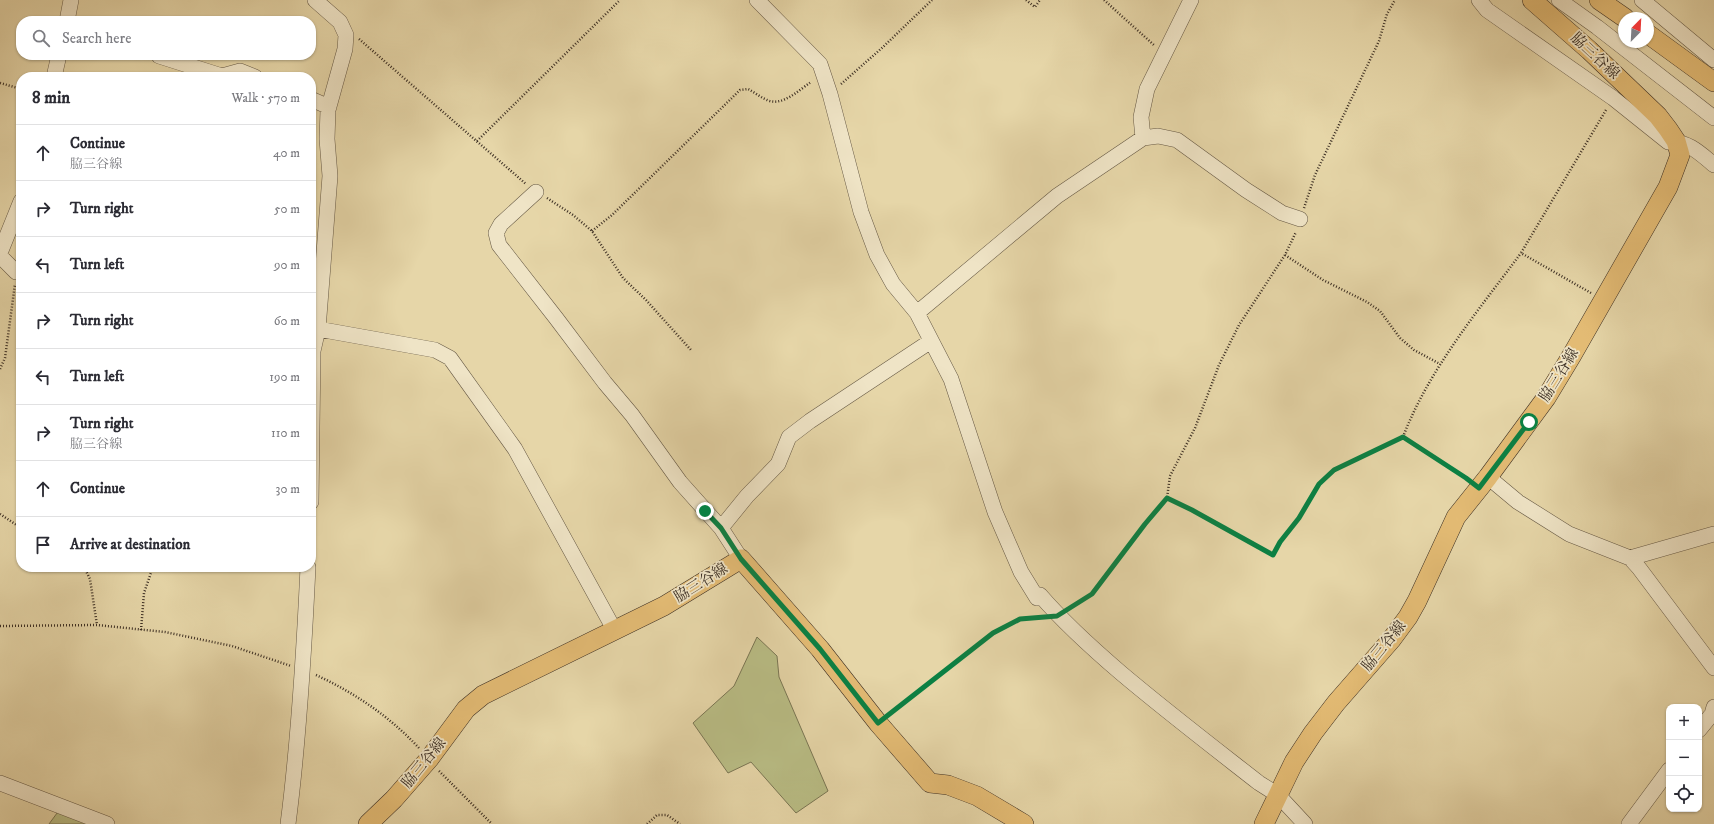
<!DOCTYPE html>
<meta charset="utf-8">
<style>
body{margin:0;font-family:"IM FELL DW Pica","Noto Serif JP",serif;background:#f7f7f7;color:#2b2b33}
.controls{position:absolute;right:12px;bottom:12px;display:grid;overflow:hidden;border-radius:8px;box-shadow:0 1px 3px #0004}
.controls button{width:36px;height:36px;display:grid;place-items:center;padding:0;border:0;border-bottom:1px solid #e1e1e2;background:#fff;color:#2b2b33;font:20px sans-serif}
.compass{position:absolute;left:1618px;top:12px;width:36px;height:36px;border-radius:50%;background:#fff;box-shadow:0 1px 3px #0004;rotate:24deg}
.stop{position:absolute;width:12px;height:12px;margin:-9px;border:3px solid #0b8043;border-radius:50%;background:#fff}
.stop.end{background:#0b8043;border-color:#fff;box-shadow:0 1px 4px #0008}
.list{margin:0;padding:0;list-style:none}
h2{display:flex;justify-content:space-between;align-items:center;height:52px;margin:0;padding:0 16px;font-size:17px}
h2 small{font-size:13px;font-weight:400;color:#7c7c81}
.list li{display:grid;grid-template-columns:26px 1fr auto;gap:12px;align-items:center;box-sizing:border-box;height:56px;padding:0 16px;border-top:1px solid #e1e1e2}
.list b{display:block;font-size:15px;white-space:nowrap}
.list p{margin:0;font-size:13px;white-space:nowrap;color:#7c7c81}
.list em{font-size:13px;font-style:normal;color:#7c7c81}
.icon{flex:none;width:22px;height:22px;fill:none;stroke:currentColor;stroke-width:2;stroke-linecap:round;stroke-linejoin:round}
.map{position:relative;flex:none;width:1714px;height:824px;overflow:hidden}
.search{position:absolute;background:#fff;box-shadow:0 1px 3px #0004;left:16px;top:16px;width:300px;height:44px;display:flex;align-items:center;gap:10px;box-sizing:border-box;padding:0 14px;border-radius:16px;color:#7c7c81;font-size:15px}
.panel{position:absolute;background:#fff;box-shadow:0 1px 3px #0004;left:16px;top:72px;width:300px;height:500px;border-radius:16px}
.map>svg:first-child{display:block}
</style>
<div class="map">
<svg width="1714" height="824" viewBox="0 0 1714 824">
<rect width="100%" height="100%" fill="#e6d6a8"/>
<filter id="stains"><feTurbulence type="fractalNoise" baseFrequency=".005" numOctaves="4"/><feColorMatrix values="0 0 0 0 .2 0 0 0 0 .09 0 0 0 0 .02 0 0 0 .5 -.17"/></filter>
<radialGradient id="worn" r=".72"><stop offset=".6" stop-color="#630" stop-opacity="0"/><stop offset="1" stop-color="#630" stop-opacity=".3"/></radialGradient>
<path fill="#b9bd85" stroke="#7a7654" d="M757,637l20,19 2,21 49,114 -32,22 -45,-51 -23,11 -35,-50 41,-37z
M60,809l36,15h-47z"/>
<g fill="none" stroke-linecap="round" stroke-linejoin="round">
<g stroke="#665945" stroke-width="16">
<path id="minor" d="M757,0l63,64 10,30 31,118 16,43 16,29 24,29 34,66 44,133 26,60 16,26 3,-3c25,29 53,54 81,78 45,38 92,74 138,110l19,12 27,29
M1479,0l8,10 126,88 55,44c19,-2 33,12 46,23
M1559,0l38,27 117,91
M1642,0l72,60
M67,21l4,-21
M159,56l63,20 18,-5 15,6
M54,77l5,-22
M311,99l18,8
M1143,138l-2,-21 6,-28 44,-89
M536,192l-35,32 -5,9 3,12 57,73 49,65 27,32 48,67 41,46 20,31
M0,253l21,-52
M0,256l16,16h5
M917,313l140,-117 86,-58 15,-2 19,4 69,50 36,23 18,6
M318,329l117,21 15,8 65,91 100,182
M1488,477l30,25 51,32 61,24 84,-24
M311,502l2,-151 5,-22 12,-153 -3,-37 1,-29 17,-61 1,-14 -6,-13 -25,-22
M721,528l26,-32 31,-32 11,-27 21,-16 121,-80
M1630,558l9,10 75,100
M1699,730l13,-16 2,-7
M0,783l107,41
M288,824c11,-85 16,-171 20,-257
M1629,824l40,-54"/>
</g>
<g stroke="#3c2f24" stroke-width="20">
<path id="major" d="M1599,0l26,18
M1648,34l66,48
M368,824l26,-25 35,-40 37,-50 17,-14 181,-89 77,-47 79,90 58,74 52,60 18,2 29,11 47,28
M1264,824l30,-62 19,-29 23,-30 55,-63 17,-23 9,-16 39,-84 32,-40 58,-79 26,-43 96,-168 12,-32 -4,-14 -8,-12 -10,-13 -69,-66 -57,-50"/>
</g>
<path stroke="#3c2f24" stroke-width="2.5" stroke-dasharray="1 2" stroke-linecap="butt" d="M1026,0l9,7 5,-7
M1104,0l51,46
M359,39l167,145
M0,83l21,6
M841,84l42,-37 49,-47
M477,141l143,-141
M547,198l26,17 19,16 31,47 23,22 45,50
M1304,208l11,-33 64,-134 8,-27 8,-14
M592,231l20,-16 128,-125 8,-1c6,3 12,8 19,11 15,7 32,-10 44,-18
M1285,255l38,25 44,22 13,9 20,27 14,12 26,14
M1591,293l-70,-40 85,-143
M0,369l5,-11 10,-74
M1403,437c26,-68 75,-126 118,-184
M1167,498l25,12 81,45 7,-13 19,-24 20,-34 15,-14 69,-33 65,42
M0,514l21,14
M84,567l6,12 7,46
M1069,608l23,-14 53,-70 22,-26 3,-22 25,-48 24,-63 20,-40 46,-70 11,-23
M0,626l97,-1 68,7 67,14 59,20
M141,630l3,-37 9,-26
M316,675c39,18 73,41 103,73
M889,715l104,-82 27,-14 22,-2
M439,771l53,53
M647,824l10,-9h10l13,9"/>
<use href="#minor" stroke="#efe4c6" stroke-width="15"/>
<use href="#major" stroke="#e3bb74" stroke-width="19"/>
</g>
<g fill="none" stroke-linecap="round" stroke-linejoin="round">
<path stroke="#0b8043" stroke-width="5" d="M705,511l16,17 20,31 79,90 58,74 115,-90 27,-14 37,-3 35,-22 53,-70 22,-26 25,12 81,45 7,-13 19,-24 20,-34 15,-14 69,-33 63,41 13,10 50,-66"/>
</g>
<g text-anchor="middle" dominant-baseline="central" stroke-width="3.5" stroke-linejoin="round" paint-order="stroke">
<g font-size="15" fill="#3c2f24" stroke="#efe4c6">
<text transform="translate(1595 56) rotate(43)">脇三谷線</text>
<text transform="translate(1559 375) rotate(-58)">脇三谷線</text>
<text transform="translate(701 583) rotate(-32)">脇三谷線</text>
<text transform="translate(1384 646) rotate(-51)">脇三谷線</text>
<text transform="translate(424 763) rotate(-51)">脇三谷線</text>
</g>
</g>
<rect width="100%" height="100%" filter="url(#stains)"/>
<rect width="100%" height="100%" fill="url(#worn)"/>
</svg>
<div class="controls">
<button>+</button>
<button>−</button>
<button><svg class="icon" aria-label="locate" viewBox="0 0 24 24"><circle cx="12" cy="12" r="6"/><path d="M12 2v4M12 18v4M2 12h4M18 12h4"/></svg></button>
</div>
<svg class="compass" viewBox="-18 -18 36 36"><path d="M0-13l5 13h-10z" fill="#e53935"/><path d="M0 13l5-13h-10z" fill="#7c7c81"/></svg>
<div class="stop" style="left:1529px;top:422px"></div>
<div class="stop end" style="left:705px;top:511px"></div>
<div class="search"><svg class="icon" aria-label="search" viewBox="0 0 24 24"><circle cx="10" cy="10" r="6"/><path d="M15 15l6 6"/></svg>Search here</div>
<section class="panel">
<h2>8 min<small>Walk · 570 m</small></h2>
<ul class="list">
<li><svg class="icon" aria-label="ahead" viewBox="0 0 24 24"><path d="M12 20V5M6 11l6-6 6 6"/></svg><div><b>Continue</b><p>脇三谷線</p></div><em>40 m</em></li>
<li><svg class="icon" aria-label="right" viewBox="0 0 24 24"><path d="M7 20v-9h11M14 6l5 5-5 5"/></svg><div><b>Turn right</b></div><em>50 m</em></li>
<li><svg class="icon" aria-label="left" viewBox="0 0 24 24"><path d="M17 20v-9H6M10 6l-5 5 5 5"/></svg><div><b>Turn left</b></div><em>90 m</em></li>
<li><svg class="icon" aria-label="right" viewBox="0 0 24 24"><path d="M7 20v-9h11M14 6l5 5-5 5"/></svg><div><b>Turn right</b></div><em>60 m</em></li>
<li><svg class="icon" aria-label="left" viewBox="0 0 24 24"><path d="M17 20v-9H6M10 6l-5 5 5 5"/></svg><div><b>Turn left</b></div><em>190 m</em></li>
<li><svg class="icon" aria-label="right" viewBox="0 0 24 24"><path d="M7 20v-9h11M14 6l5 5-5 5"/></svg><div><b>Turn right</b><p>脇三谷線</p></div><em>110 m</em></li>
<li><svg class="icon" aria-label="ahead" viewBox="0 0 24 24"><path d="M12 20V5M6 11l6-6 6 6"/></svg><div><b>Continue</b></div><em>30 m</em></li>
<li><svg class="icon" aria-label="arrive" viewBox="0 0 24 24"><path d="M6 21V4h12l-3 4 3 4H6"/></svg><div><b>Arrive at destination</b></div></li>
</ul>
</section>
</div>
